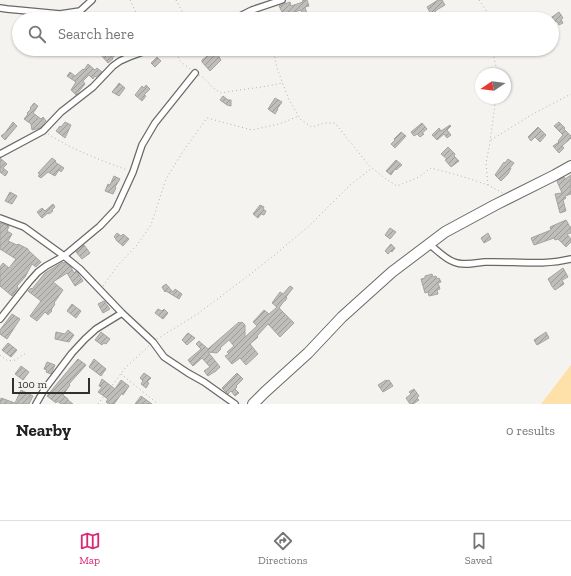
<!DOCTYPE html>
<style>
body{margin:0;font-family:"Zilla Slab",serif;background:#f2f2f2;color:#222}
.compass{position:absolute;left:475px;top:68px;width:36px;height:36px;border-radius:50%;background:#fff;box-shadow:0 1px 3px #0004;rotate:257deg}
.scale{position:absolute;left:12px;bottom:10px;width:78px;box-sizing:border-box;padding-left:4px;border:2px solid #31302e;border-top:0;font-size:11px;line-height:14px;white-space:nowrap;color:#31302e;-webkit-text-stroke:3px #f5f3ef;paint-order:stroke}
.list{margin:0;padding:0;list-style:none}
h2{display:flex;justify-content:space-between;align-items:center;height:52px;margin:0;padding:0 16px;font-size:17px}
h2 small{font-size:13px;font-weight:400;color:#767676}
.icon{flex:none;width:22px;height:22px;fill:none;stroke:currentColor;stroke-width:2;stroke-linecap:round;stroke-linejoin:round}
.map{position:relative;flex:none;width:571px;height:404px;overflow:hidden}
.search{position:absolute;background:#fff;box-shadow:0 1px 3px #0004;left:12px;right:12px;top:12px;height:44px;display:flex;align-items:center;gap:10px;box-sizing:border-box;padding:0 14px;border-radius:22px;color:#767676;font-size:15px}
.sheet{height:116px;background:#fff}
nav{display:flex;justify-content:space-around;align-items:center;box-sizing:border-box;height:56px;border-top:1px solid #e0e0e0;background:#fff;font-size:11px;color:#767676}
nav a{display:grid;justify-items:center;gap:2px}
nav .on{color:#db2777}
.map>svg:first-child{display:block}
</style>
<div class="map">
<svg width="571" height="404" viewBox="0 0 571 404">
<defs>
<pattern id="building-hatch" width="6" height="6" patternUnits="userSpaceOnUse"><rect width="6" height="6" fill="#c0beba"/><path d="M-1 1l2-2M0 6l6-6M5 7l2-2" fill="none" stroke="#9d9b98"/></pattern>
</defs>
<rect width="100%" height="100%" fill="#f5f3ef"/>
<path fill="#fde1a9" d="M571,365v39h-30z"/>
<path fill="url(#building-hatch)" stroke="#a6a4a0" d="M305,0h2l2,6 -4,1 3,11 -4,1 -3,-9 -10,3 2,6h-17l8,-3 -5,-10 11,-4 1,4 12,-4 -1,-1z
M438,0h4l3,5 -10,6 2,2 -5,3 -5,-9z
M559,12l4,6 -2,1 2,4 -4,2 -2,-4 -5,4v-8z
M108,49h5l4,5 -5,4 1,1 -5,4 -7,-8z
M213,52l4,4 1,-1 3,5 -11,11 -8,-9v-2z
M157,57l4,4 -6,6 -4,-4z
M88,64l7,6 2,-2 5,4 -6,5 -1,-1 -2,3 -4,-4 -6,6 2,3 -9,11 -5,-5 5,-8 -9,-6 3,-4 5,4 8,-7 1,1z
M119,83l6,5 -6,8 -7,-4 5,-6z
M146,85l4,4 -6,6 2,1 -4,5 -7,-6 7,-9 2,2z
M223,96l5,4h3v6l-4,-1 -7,-5z
M275,98l7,4 -5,7h1l-3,5 -7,-5z
M34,103l4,3 -5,7 8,6 2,-2 3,4 -6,7 -8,2 -1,-6 -7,-5 4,-5 -1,-1 4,-4 -1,-1z
M13,122l4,4 -12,14 -4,-4 4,-3z
M65,122l6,3 -6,13 -9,-7 4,-5 1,1z
M559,122l6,6 -1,1 7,7v2l-9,8 2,2 -5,5 -6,-7 6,-4 -1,-1 5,-6 -9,-9z
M422,123l5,6 -5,4 2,1 -4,3 -3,-3 -3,2 -3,-4z
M450,125l1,1 -4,4 4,5 -4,3 -3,-4 -7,6 -5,-5 7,-7 2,3z
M538,127l8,8 -6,7 -5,-5 -4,4 -3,-4z
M401,132l5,4 -11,12 -4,-4 4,-4 -1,-1z
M448,147l7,7 -1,2 5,5 -8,6 -6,-7 2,-1 -6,-5z
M0,158l7,6 -4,4 5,4 -3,4 -5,-4z
M52,158l4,3 -1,1 9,6 -3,4 -2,-2 -4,6 -7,-4 -7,6 -3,-2 2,-2 -2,-1z
M508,159l6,4 -4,5h1l-3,6 -7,7 -6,-6 9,-13 1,1z
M396,160l6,5 -6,5 -1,-1 -4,6 -5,-4z
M571,175v19l-6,2 1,2 -3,2 3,11 -6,2 -5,-19 7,-1 -5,-12 7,-4 1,2z
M114,176l6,3 -5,8 1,1 -3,6 -8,-3 3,-7 2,1z
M10,192l7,4 -5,8 -7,-3z
M53,204l2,3 -3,3 1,1 -4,3 -1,-1 -6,5 -5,-6 5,-4 3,3z
M260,205l4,2 -1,2 3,2 -2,4 -3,-1 -3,4 -5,-4z
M566,220l4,7h1v6l-4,1 4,5v3l-5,5 -8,-8 -3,1 -1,-2 -20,7 -3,-7 20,-8 -1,-3z
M0,223l9,3 -2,5 5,3 -4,7 9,4 1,-1 10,5v1l13,12 -5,5 -4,-3 -7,13 -8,9 1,2 -6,8 -12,-10v-19l3,-4 6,5 7,-9 -16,-10z
M390,228l6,4 -6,7 -5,-4z
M117,233l4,3 2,-2 6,5 -6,7 -7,-6v-1l-2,-2z
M488,233l3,6 -7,4 -3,-5z
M391,244l4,4 -3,4 -1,-1 -3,3 -3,-3z
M84,245l6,8 -8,6 -6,-7z
M63,262v1l2,-1 6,5 3,6 2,-2 1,1 6,9 -8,5 -8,-13 -14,9 10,8 -9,13 1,1 -4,6 1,1 -4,4 -3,-3 -8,9 -7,-5 11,-15 -13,-10 3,-3 1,1 13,-16z
M563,268l5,9 -6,3 2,4 -9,6 -4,-5v-1l-3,-5z
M432,274l1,3 3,-1 1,3 2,-1 2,4 -3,1 2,6 -3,1 1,4 -9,2 -1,-4 -3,1 -4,-14 4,-1v-2z
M166,284l7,8 2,-3 7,5 -3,5 -13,-8 -1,1 -3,-5z
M290,286l3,2 -7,9 1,1 -2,3h-1l-5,7 15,15 -14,14 -12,-13 -11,12 1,1 -8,7 8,10 -12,11 -6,-7 -8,6 -7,-8 4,-2 -2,-2 7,-6 -5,-6 -9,8 1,1 -4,4 -9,-1 12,15 -5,5h-1l-6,4 -4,-5 6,-4 -8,-9 -9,8 -5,-6 13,-11 -5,-5 3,-3 9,8 31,-27 1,1 2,-1 3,3v12l12,-11 -4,-4 11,-12 5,4 8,-7 -5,-4 8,-11 3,2z
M104,301l6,8 -7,4 -5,-9z
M72,304l9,7 -5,7 -9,-7z
M158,309l4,2 2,-2 4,4 -5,6 -8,-6z
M12,314l8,5 -13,20 -7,-5v-4z
M68,330l6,5 -5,7 -14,-3 1,-7 9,2z
M101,332l9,7 -4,5 -2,-1 -2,2 -7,-5z
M546,332l3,6 -12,7 -3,-5z
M188,333l7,5 -8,7 -5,-5z
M8,343l9,7 -6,7 -9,-7z
M78,359l8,6 -17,19 1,1 -7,10 5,4v1l5,4h-12l-4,-3 -1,2 -9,-7 13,-16z
M94,359l12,10 -5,7 -12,-9z
M47,362l8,3 -4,9 -5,-2 1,-2 -3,-1z
M21,366l8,6 -6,8 -8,-6z
M144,373l7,5 -4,4 2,1 -3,5 -5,-4 2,-3 -3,-3z
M237,373l6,6 -7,7 1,1 -2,2 4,4 -4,3 -4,-5 -3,3 -6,-6z
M102,379l13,10 6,-9 8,6 -6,9 -1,-2 -8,11h-5l-3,-2 2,-3 -10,-7 4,-5 -3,-1z
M386,380l1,1 2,-1 4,6 -10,6 -5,-7z
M414,389l5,7 -2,2 2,2 -6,4h-3l-4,-6 5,-4 -2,-2z
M21,390l12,6 -4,8h-29l1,-6 14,5z
M141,396l11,8h-17z"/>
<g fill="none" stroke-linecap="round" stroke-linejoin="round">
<g stroke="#6b6965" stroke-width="8">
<path id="street" d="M0,8l7,1 53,5 20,-3 12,-11
M234,19l18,-9 30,-10
M0,154l43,-23 18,-19 32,-25 20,-21 7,-5 9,-4 22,-8
M0,218l24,9 40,29 16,13 42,44 31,29 11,15 24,16 16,9 31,22
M429,244c8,6 16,15 25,18 9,4 21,1 31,0 28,-1 58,4 86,-3
M0,319l29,-37 9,-10 8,-6 18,-10 36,-30 16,-17 17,-37 9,-27 13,-22 40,-50
M36,404l8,-14 28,-37 13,-14 11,-10 26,-16"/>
</g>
<g stroke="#6b6965" stroke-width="12">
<path id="highway" d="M253,404l12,-12 43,-39 34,-36 50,-45 53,-40 50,-27 60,-30 16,-9"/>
</g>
<path stroke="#b4b2af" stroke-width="1" stroke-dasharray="1 3" stroke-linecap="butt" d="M130,0l9,19
M176,0l10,19
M479,0l13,19
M262,12l3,7
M177,49c1,3 1,7 2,10 2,4 8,7 11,10
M273,49l4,19 12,32 12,20 11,7 13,-4h10l36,45
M495,49l-1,9 4,16
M199,75l5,3 8,9 9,6c20,-4 41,-5 61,-10
M48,134c25,16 52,26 79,36
M491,140l40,-25 40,-21
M488,185l-2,-22 3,-15 7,-50
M103,286l16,-22 18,-19 14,-20 15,-46 16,-26 25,-35 45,12 27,-6 20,-8
M157,339l39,-24 48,-36 32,-25 34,-29 40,-40 22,-17 14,11 11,7 22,-9 12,-9 30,8 27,9 15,8
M0,355l8,6 7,-1 11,-7
M121,374l37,30
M98,404l28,-37 23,-21"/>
<use href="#street" stroke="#fff" stroke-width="5.5"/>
<use href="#highway" stroke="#fff" stroke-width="10"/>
</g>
</svg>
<svg class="compass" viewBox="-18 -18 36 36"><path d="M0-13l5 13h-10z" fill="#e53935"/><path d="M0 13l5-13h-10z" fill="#767676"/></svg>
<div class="scale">100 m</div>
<div class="search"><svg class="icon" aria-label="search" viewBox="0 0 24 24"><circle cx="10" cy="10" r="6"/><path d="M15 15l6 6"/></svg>Search here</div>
</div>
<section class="sheet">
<h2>Nearby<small>0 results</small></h2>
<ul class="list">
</ul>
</section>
<nav>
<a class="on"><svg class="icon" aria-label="map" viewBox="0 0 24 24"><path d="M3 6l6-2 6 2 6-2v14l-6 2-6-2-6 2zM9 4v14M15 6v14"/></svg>Map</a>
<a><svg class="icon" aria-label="directions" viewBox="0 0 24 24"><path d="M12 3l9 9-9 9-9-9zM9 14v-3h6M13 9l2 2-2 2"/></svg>Directions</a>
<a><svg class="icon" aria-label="saved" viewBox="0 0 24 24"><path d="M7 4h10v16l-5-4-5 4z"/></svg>Saved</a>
</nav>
